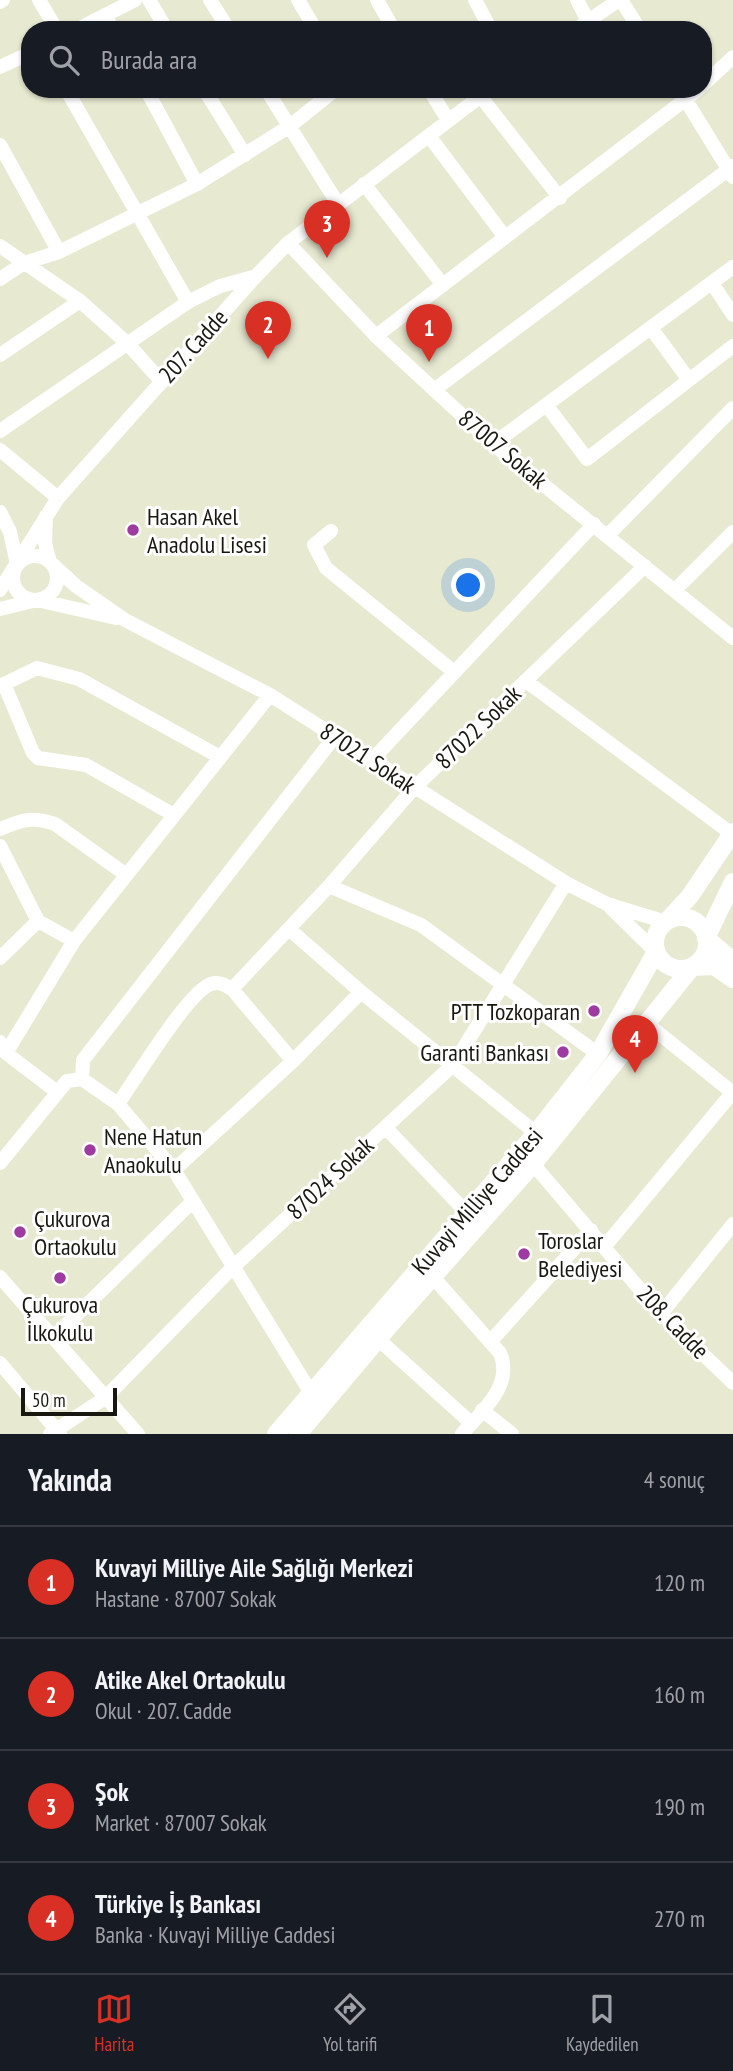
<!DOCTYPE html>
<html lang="tr">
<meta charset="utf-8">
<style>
body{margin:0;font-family:"PT Sans Narrow",sans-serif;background:#20242c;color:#f1f3f6}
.scale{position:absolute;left:21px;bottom:18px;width:96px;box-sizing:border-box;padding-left:7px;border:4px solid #181810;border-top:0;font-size:19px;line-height:24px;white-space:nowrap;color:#181810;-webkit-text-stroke:5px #fff;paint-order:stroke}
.you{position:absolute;left:469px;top:586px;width:24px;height:24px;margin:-18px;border:5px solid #fff;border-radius:50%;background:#1a73e8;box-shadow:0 0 0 10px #1a73e833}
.badge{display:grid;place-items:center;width:46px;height:46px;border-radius:50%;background:#d93025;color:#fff;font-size:23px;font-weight:700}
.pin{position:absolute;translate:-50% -58px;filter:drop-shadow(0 2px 4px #0008)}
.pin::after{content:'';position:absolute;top:37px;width:24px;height:21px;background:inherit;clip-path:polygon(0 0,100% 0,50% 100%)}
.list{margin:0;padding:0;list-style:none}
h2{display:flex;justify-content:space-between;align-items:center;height:91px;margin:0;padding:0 28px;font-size:30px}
h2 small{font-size:23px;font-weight:400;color:#9ea1a6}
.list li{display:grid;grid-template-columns:46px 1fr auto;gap:21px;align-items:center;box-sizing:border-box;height:112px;padding:0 28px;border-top:2px solid #363941}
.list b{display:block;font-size:26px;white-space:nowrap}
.list p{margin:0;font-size:23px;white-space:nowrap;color:#9ea1a6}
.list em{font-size:23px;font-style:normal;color:#9ea1a6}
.icon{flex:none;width:38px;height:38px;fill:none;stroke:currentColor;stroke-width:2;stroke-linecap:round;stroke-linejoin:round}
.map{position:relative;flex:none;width:733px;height:1434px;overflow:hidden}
.search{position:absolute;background:#171b24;box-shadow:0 2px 5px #0004;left:21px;right:21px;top:21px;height:77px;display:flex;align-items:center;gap:18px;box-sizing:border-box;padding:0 24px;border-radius:28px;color:#9ea1a6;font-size:26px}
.sheet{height:539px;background:#171b24}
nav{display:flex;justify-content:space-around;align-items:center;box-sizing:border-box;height:98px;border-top:2px solid #363941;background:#171b24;font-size:19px;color:#9ea1a6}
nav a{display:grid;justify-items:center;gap:4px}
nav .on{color:#d93025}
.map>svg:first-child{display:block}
</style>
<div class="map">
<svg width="733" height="1434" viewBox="0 0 733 1434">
<rect width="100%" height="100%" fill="#e8e9d1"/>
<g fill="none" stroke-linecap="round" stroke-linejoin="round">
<path stroke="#fff" stroke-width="14" d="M39,0l18,30
M149,0l18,30
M210,0l19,30
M298,0l18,30
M377,0l17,30
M475,0l16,30
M577,0l11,21
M621,0l19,30
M0,2l3,-2
M105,15l8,15
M76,30l59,-30
M575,30l44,-30
M0,67l30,-14
M703,85l30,-28
M66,89l122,213
M146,89l51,95
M204,89l41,66
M266,89l72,115
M429,89l19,31
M679,89l54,88
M481,97l79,101
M429,136l76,101
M0,145l59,107
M364,184l79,101
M288,243l88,93 117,108 240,194
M0,246l80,55 47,42 35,39
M0,279l24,-16 35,-11 138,-68 93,-58 46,-37
M712,283l21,32
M651,328l38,52
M376,336l323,-247
M0,355l80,-54
M434,390l299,-224
M547,406l40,53 146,-113
M0,431l188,-129 32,-16 33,-9
M493,444l240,-177
M0,450l58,48
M0,512l10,20 7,32
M46,516l-1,27 5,19 26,24 49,34 145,75 296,188 41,21 59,18
M331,531l-17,14 12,23 128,104
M608,535l125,-127
M13 578a22 22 0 1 1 44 0a22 22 0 1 1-44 0Z
M676,589l57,-57
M0,590l58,-92 197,-221 33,-34 202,-154
M0,609l37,-9 79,18
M526,681l206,153
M4,684l29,69 5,5 48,7 88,50
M0,686l37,-18 42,11 141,78
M371,761l223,-237
M0,829c21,-9 33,-13 55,-5l70,50
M0,846l38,75 36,20
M329,886l92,39 177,129
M611,908l45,44
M289,929l72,63 175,141
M0,958l38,-37
M232,989l97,-103 85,-98 231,-222
M645,1022l88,71
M0,1042l6,11 51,39
M6,1053l68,-112 196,-246
M82,1079l1,-19 253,-325
M118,1104c18,-26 66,-105 89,-118 9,-6 17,-2 25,3l61,72
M386,1128l81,85
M0,1163l67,-82 15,-2 36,25 56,66 137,223
M533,1164l128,150 72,69
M174,1170l119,-109 68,-69
M605,1246l128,-154
M0,1277l138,157
M433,1277l67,76c14,32 -18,58 -38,81
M661,1314l72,-90
M54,1337l138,-135
M378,1339l93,84
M490,1342l101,-112
M0,1363l60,71
M482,1410l30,24
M50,1434l55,-36 127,-130 221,-203 113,-182"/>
<path stroke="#fff" stroke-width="18" d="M733,882l-27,56 27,23
M655 943a26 26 0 1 1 52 0a26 26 0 1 1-52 0Z
M666,922l24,-26 43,-64
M276,1434l260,-301 62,-79 58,-102
M298,1434l91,-108 144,-162 159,-197 22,-1 19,13"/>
</g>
<g fill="#9e3ba1" stroke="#fff" stroke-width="2.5">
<circle cx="133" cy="530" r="7"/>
<circle cx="594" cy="1011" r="7"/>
<circle cx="563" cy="1052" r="7"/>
<circle cx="90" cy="1150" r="7"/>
<circle cx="20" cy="1232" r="7"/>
<circle cx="524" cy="1254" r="7"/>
<circle cx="60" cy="1278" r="7"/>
</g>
<g text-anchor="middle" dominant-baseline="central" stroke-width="6" stroke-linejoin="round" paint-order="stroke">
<g font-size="24" fill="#181810" stroke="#fff">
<text transform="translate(193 346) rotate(-48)">207. Cadde</text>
<text transform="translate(503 449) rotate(40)">87007 Sokak</text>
<text transform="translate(478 727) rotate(-44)">87022 Sokak</text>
<text transform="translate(368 758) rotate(33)">87021 Sokak</text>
<text transform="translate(330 1178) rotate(-43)">87024 Sokak</text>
<text transform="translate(477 1201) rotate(-49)">Kuvayi Milliye Caddesi</text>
<text transform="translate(673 1322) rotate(46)">208. Cadde</text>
</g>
<g font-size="24" fill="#181810" stroke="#fff" text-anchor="start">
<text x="147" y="516">Hasan Akel<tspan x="147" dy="28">Anadolu Lisesi</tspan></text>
<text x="580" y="1011" text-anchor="end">PTT Tozkoparan</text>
<text x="549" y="1052" text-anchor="end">Garanti Bankası</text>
<text x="104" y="1136">Nene Hatun<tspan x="104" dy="28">Anaokulu</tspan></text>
<text x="34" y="1218">Çukurova<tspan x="34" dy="28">Ortaokulu</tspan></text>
<text x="538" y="1240">Toroslar<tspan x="538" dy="28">Belediyesi</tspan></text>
<text x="60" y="1304" text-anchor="middle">Çukurova<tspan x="60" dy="28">İlkokulu</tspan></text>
</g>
</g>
</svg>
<div class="scale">50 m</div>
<div class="you"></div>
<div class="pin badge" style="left:429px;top:362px">1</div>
<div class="pin badge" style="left:268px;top:359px">2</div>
<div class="pin badge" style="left:327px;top:258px">3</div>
<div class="pin badge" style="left:635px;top:1073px">4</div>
<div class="search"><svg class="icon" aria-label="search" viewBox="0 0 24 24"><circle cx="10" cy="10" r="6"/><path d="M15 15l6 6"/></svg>Burada ara</div>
</div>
<section class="sheet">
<h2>Yakında<small>4 sonuç</small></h2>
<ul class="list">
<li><span class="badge">1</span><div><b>Kuvayi Milliye Aile Sağlığı Merkezi</b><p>Hastane · 87007 Sokak</p></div><em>120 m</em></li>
<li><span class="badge">2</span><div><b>Atike Akel Ortaokulu</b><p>Okul · 207. Cadde</p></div><em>160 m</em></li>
<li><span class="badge">3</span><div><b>Şok</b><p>Market · 87007 Sokak</p></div><em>190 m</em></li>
<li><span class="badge">4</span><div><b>Türkiye İş Bankası</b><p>Banka · Kuvayi Milliye Caddesi</p></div><em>270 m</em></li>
</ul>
</section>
<nav>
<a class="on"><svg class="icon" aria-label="map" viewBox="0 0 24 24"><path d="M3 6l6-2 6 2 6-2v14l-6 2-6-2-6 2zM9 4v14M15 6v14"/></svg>Harita</a>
<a><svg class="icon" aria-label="directions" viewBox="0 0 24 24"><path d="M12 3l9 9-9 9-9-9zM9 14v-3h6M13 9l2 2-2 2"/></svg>Yol tarifi</a>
<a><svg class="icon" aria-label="saved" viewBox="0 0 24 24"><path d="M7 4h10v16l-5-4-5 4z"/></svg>Kaydedilen</a>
</nav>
